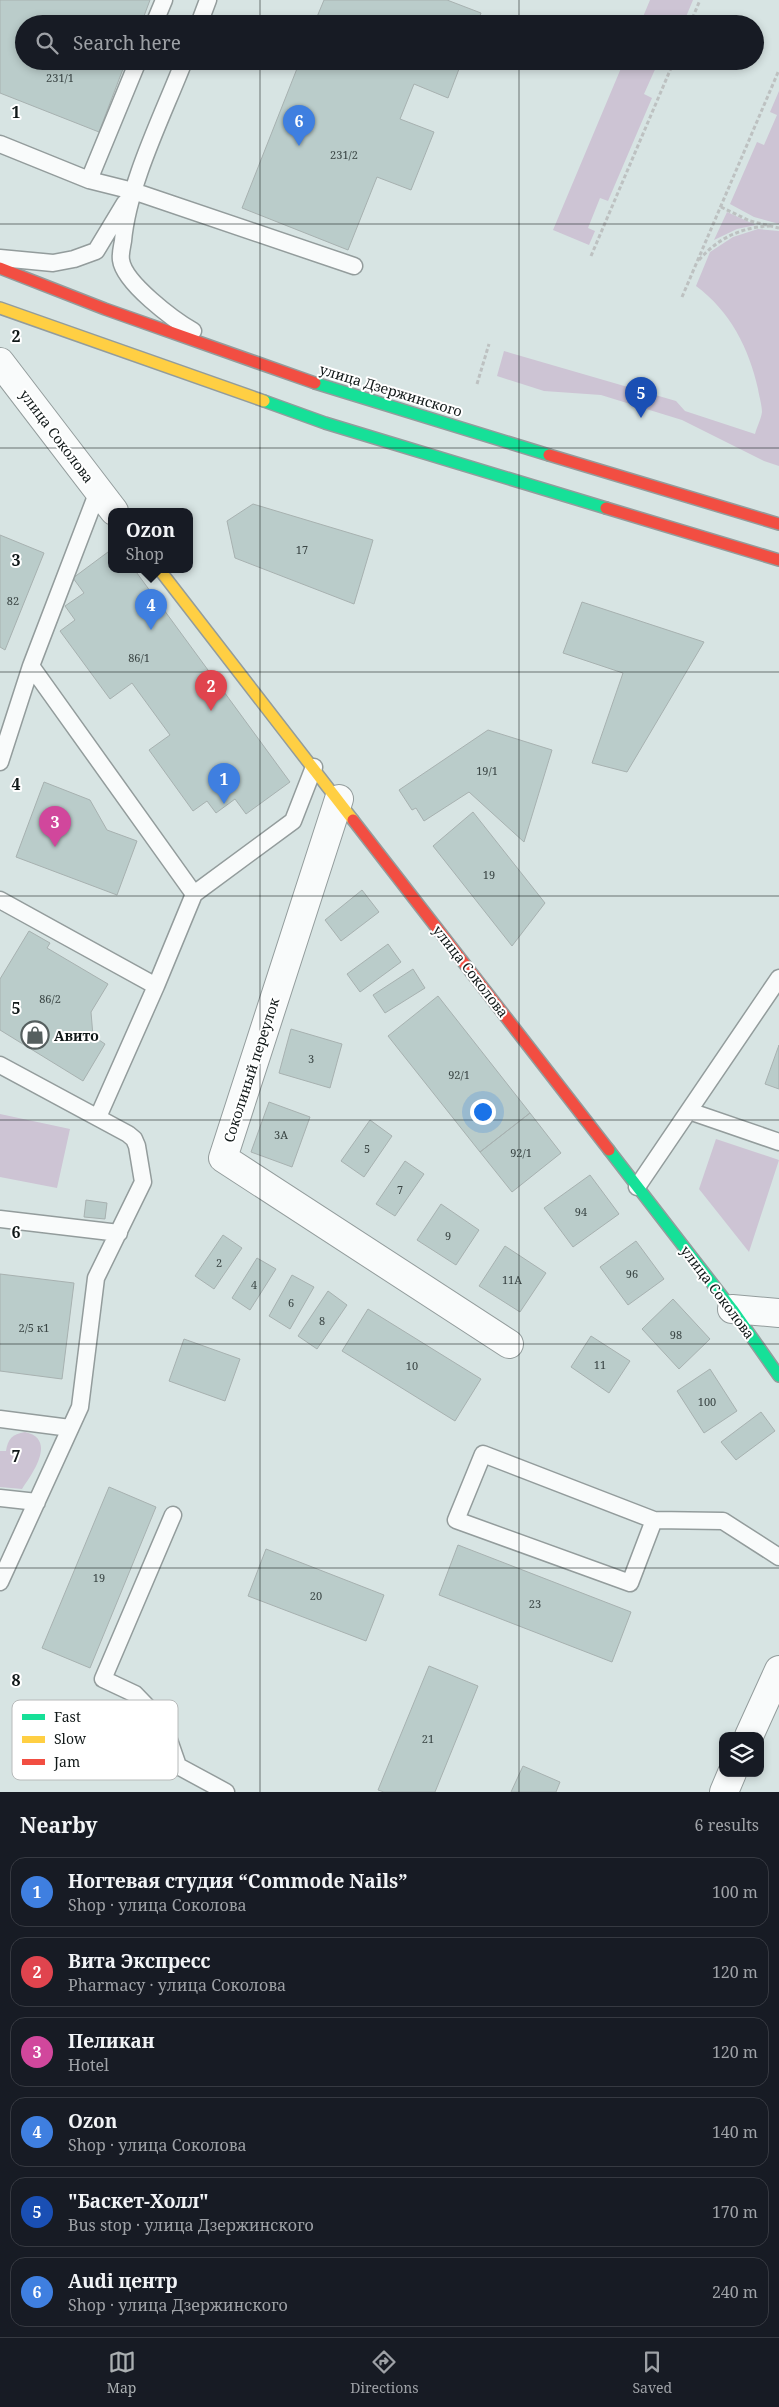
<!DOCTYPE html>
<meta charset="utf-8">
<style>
body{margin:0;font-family:"Noto Serif",serif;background:#242831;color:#f1f3f6}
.controls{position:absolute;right:15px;bottom:15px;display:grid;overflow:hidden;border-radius:10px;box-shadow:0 2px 8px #0003}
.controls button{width:45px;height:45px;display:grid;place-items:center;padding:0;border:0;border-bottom:1px solid #363941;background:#171b24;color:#f1f3f6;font:25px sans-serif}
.you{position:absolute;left:482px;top:1111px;width:18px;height:18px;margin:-12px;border:4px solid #fff;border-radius:50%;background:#1a73e8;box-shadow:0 0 0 8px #1a73e833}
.badge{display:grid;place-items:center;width:32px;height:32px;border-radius:50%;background:#abb0b2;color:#fff;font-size:16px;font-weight:700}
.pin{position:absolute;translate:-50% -41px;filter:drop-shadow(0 1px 2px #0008)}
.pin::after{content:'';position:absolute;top:26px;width:18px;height:15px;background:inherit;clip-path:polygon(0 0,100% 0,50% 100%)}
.popup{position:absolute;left:108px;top:508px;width:85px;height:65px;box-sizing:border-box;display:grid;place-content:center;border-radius:10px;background:#171b24;filter:drop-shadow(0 1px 4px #0005);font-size:16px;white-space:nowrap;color:#9ea1a6}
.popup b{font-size:19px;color:#f1f3f6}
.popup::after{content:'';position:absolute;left:50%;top:100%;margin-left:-10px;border:10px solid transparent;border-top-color:#171b24}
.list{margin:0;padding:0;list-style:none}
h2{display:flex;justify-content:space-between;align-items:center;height:65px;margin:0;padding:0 20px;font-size:21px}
h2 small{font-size:16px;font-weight:400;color:#9ea1a6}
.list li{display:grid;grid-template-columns:32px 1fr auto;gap:15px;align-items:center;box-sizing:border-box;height:70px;margin:0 10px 10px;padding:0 10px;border:1px solid #363941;border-radius:15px}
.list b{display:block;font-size:19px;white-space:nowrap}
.list p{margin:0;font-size:16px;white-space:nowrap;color:#9ea1a6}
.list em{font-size:16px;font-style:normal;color:#9ea1a6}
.icon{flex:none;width:28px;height:28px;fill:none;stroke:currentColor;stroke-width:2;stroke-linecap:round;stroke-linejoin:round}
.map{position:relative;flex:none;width:779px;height:1792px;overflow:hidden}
.search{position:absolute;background:#171b24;box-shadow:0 2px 8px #0003;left:15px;right:15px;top:15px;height:55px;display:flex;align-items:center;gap:12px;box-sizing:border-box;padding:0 18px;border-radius:28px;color:#9ea1a6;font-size:19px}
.sheet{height:545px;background:#171b24}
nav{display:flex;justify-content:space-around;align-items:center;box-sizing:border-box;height:70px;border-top:1px solid #363941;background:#171b24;font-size:14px;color:#9ea1a6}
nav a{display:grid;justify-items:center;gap:2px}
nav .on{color:#abb0b2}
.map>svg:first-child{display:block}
</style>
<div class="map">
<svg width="779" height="1792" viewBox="0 0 779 1792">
<rect width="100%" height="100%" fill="#d7e4e3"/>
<path fill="#cdc4d4" d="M650,0h43l-10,24h-43z
M624,61h43l-3,6 -7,-2 -13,29 8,4 -44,103 -8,-3 -12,30 7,3 -6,14 -36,-15z
M779,91v133l-25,-7 -24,-13 27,-62 7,3 13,-30 -7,-3z
M727,212l29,13 -19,4 -23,11z
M758,229l21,2v235l-15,-5 -82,-41 -81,-25 -57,-4 -47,-15 7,-25 172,50 9,10 70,23c2,-7 6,-15 7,-22 0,-7 -3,-16 -4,-23 -9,-41 -28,-78 -62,-103l14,-34 23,-15z
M0,1114l70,15 -13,59 -57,-11z
M716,1139l63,21 -30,92 -50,-63z
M25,1432c32,7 8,41 -3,57l-22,-2v-36h6c2,-12 6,-17 19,-19z"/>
<path fill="#baccca" stroke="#a7b1b0" d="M0,0h150l-9,24h-117v37h102l-27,71 -99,-39z
M324,0h123l34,13 -4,11h-163z
M300,61h162l-14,37 -34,-14 -14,35 34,13 -23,58 -34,-13 -29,73 -106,-42z
M253,504l120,36 -19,64 -119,-46 -8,-37z
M0,535l44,18 -39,97 -5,-3z
M112,549v20h22l156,213 -44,32 -11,-15 -19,14 -9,-12 -14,10 -44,-61 21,-15 -38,-52 -22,16 -50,-68 15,-11 -10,-14 19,-13 -11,-15z
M582,602l122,40 -77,130 -35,-9 31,-90 -60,-20z
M488,730l64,20 -28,92 -55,-50 -45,29 -8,-13 -4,2 -13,-20z
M44,782l46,18 17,30 30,11 -20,54 -101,-38z
M473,812l72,91 -33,43 -79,-100z
M362,890l17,22 -38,29 -16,-21z
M29,931l21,12 -3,5 61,36 -17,28 2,24 12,8 -22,37 -83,-51v-51z
M388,944l13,18 -41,30 -13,-18z
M413,969l12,19 -40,25 -12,-18z
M438,996l92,117 -50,39 -92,-116z
M291,1029l51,15 -12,44 -51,-15z
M779,1045v44l-14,-5z
M269,1102l41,15 -18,50 -41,-15z
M530,1113l31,40 -49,39 -32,-40z
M370,1120l22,16 -28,41 -23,-16z
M405,1161l19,13 -29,42 -19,-12z
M590,1175l29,39 -46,33 -29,-39z
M86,1200l21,3 -2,16 -21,-2z
M441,1204l38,26 -23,35 -39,-25z
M223,1235l19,13 -28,41 -19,-13z
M636,1241l28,38 -36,26 -28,-38z
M505,1246l41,27 -26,39 -41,-26z
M257,1258l19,11 -26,41 -18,-12z
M0,1274l74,9 -12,96 -62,-8z
M292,1275l22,12 -24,42 -21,-13z
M328,1291l19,14 -30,44 -19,-13z
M673,1299l37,40 -31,30 -37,-40z
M368,1309l113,70 -26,42 -113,-70z
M591,1336l39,25 -21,32 -38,-26z
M184,1339l56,20 -15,42 -56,-20z
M710,1369l27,42 -33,22 -27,-42z
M761,1412l14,19 -39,29 -15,-18z
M109,1487l47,20 -66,161 -48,-20z
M458,1545l173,67 -19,50 -173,-67z
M266,1549l118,46 -18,46 -118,-45z
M429,1666l49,20 -43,106h-51l-6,-2z
M523,1766l37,16 -4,10h-45z"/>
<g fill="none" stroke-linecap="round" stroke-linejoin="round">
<g stroke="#939c9c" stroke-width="19">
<path id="lane" d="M154,24l10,-24
M199,24l9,-24
M184,61c-21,54 -56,123 -61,180 -1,6 -3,13 -2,19 3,23 53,60 72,71
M0,144l89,36 44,11 221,75
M89,180l49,-119
M0,258l53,5 21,-4 22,-8 29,-48
M98,491l-67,175 163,228 99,-73 21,-54
M0,762l31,-96
M0,900l156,86
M0,1065l128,69 6,5 3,7 6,36 -47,96 -16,129 -80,175
M689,1111l90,31
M98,1117l58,-131 38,-92
M637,1187l142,-209
M0,1219l119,14
M0,1419l70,9
M0,1498l37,4
M173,1515l-70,164 32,15 28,29 15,43 48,26
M654,1520l-24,63 -174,-63 27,-66 171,66 69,1 56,36"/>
</g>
<g stroke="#939c9c" stroke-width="30">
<path id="street" d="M0,362l114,149
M339,799l-116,359 286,186
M732,1309l47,4
M749,1736l30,-66
M724,1792l8,-19"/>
</g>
<g stroke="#939c9c" stroke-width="14">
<path id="fast" d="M315,383l234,72
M264,401l61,22 281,85
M609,1150l123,159 47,67"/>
</g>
<g stroke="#939c9c" stroke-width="14">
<path id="slow" d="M0,308l264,93
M159,569l194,251"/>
</g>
<g stroke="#939c9c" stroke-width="14">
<path id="jam" d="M0,268l105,41 210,74
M549,455l230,69
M606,508l173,52
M353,820l256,330"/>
</g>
<path stroke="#bdc1c1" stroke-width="3" stroke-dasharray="4 2.5" stroke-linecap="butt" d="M690,24l10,-24
M721,207l29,14 29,7
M591,256l83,-195
M699,260c19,-22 43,-33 71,-34
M682,297l97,-227
M477,384l12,-40"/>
<use href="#lane" stroke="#f9fbfb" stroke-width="16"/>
<use href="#street" stroke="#f9fbfb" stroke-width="28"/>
<use href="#fast" stroke="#16e098" stroke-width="11"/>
<use href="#slow" stroke="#ffcf43" stroke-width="11"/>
<use href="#jam" stroke="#f24e42" stroke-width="11"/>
</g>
<path fill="none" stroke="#101818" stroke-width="1" stroke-opacity="0.55" d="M260,0v24M519,0v24M260,61v1731M519,61v1731M0,224h779M0,448h779M0,672h779M0,896h779M0,1120h779M0,1344h779M0,1568h779"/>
<defs>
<g id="shop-ring" transform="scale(1.4375)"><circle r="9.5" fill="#fff" stroke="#565f5f" stroke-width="1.5"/><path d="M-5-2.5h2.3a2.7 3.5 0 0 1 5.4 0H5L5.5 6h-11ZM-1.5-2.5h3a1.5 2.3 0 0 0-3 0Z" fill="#565f5f"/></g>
</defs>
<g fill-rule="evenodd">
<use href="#shop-ring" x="35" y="1035"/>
</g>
<g text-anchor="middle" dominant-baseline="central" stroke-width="4" stroke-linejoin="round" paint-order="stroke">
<g font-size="11" fill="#3a4544">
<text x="60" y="77">231/1</text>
<text x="344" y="154">231/2</text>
<text x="302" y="549">17</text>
<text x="13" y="600">82</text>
<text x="139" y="657">86/1</text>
<text x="487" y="770">19/1</text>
<text x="489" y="874">19</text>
<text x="50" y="998">86/2</text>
<text x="311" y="1058">3</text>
<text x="459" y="1074">92/1</text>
<text x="281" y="1134">3А</text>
<text x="367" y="1148">5</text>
<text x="521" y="1152">92/1</text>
<text x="400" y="1189">7</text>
<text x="581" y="1211">94</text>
<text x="448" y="1235">9</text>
<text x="219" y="1262">2</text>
<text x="632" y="1273">96</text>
<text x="512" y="1279">11А</text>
<text x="254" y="1284">4</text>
<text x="291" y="1302">6</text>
<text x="322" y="1320">8</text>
<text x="34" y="1327">2/5 к1</text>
<text x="676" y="1334">98</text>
<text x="600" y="1364">11</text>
<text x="412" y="1365">10</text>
<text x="707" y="1401">100</text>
<text x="99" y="1577">19</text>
<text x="316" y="1595">20</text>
<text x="535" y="1603">23</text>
<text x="428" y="1738">21</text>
</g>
<g font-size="14" fill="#101818" stroke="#fff">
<text transform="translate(391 390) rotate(17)">улица Дзержинского</text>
<text transform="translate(57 436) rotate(53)">улица Соколова</text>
<text transform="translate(471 971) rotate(52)">улица Соколова</text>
<text transform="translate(251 1070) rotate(-72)">Соколиный переулок</text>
<text transform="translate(718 1292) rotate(53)">улица Соколова</text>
</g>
<g font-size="14" font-weight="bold" fill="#101818" stroke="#fff" text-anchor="start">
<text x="54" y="1035">Авито</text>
</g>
</g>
<rect x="12" y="1700" width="166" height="80" rx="8" fill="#fff" stroke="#b7baba" stroke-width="1"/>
<rect x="22" y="1714" width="23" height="6" fill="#16e098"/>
<rect x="22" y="1736" width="23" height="7" fill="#ffcf43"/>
<rect x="22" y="1759" width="23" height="6" fill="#f24e42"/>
<g font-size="14" fill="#101818">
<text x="54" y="1722">Fast</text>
<text x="54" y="1744">Slow</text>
<text x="54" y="1767">Jam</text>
</g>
<g font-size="16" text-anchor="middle" font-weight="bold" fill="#101818" stroke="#fff" stroke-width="4" stroke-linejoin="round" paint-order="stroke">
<text x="16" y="118">1</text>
<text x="16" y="342">2</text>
<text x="16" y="566">3</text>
<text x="16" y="790">4</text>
<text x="16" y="1014">5</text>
<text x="16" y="1238">6</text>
<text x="16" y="1462">7</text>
<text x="16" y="1686">8</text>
</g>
</svg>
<div class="controls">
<button><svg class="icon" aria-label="layers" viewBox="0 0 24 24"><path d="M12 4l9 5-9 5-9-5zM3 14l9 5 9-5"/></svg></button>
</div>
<div class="you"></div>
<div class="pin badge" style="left:224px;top:804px;background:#3f7fe0">1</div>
<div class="pin badge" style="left:211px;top:711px;background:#e0444e">2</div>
<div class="pin badge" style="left:55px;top:847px;background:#d1479c">3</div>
<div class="pin badge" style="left:151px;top:630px;background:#3f7fe0">4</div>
<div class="popup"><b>Ozon</b>Shop</div>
<div class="pin badge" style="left:641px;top:418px;background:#1a4fb4">5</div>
<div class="pin badge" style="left:299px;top:146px;background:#3f7fe0">6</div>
<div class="search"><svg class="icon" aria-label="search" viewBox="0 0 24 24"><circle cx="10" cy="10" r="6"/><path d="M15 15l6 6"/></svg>Search here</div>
</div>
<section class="sheet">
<h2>Nearby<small>6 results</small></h2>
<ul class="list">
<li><span class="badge" style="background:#3f7fe0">1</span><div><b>Ногтевая студия “Commode Nails”</b><p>Shop · улица Соколова</p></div><em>100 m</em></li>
<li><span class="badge" style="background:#e0444e">2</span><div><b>Вита Экспресс</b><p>Pharmacy · улица Соколова</p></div><em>120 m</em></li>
<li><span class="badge" style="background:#d1479c">3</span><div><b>Пеликан</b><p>Hotel</p></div><em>120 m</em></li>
<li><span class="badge" style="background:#3f7fe0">4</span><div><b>Ozon</b><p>Shop · улица Соколова</p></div><em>140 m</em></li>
<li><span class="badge" style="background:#1a4fb4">5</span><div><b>&quot;Баскет-Холл&quot;</b><p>Bus stop · улица Дзержинского</p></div><em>170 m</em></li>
<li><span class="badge" style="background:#3f7fe0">6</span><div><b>Audi центр</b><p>Shop · улица Дзержинского</p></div><em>240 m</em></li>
</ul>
</section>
<nav>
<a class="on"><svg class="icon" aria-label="map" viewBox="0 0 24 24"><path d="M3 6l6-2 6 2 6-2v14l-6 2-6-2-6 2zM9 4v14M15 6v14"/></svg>Map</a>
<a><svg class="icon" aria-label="directions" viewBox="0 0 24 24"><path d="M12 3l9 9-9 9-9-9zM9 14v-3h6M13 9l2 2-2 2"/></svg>Directions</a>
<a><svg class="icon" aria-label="saved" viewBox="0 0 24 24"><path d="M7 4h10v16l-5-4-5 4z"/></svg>Saved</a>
</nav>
